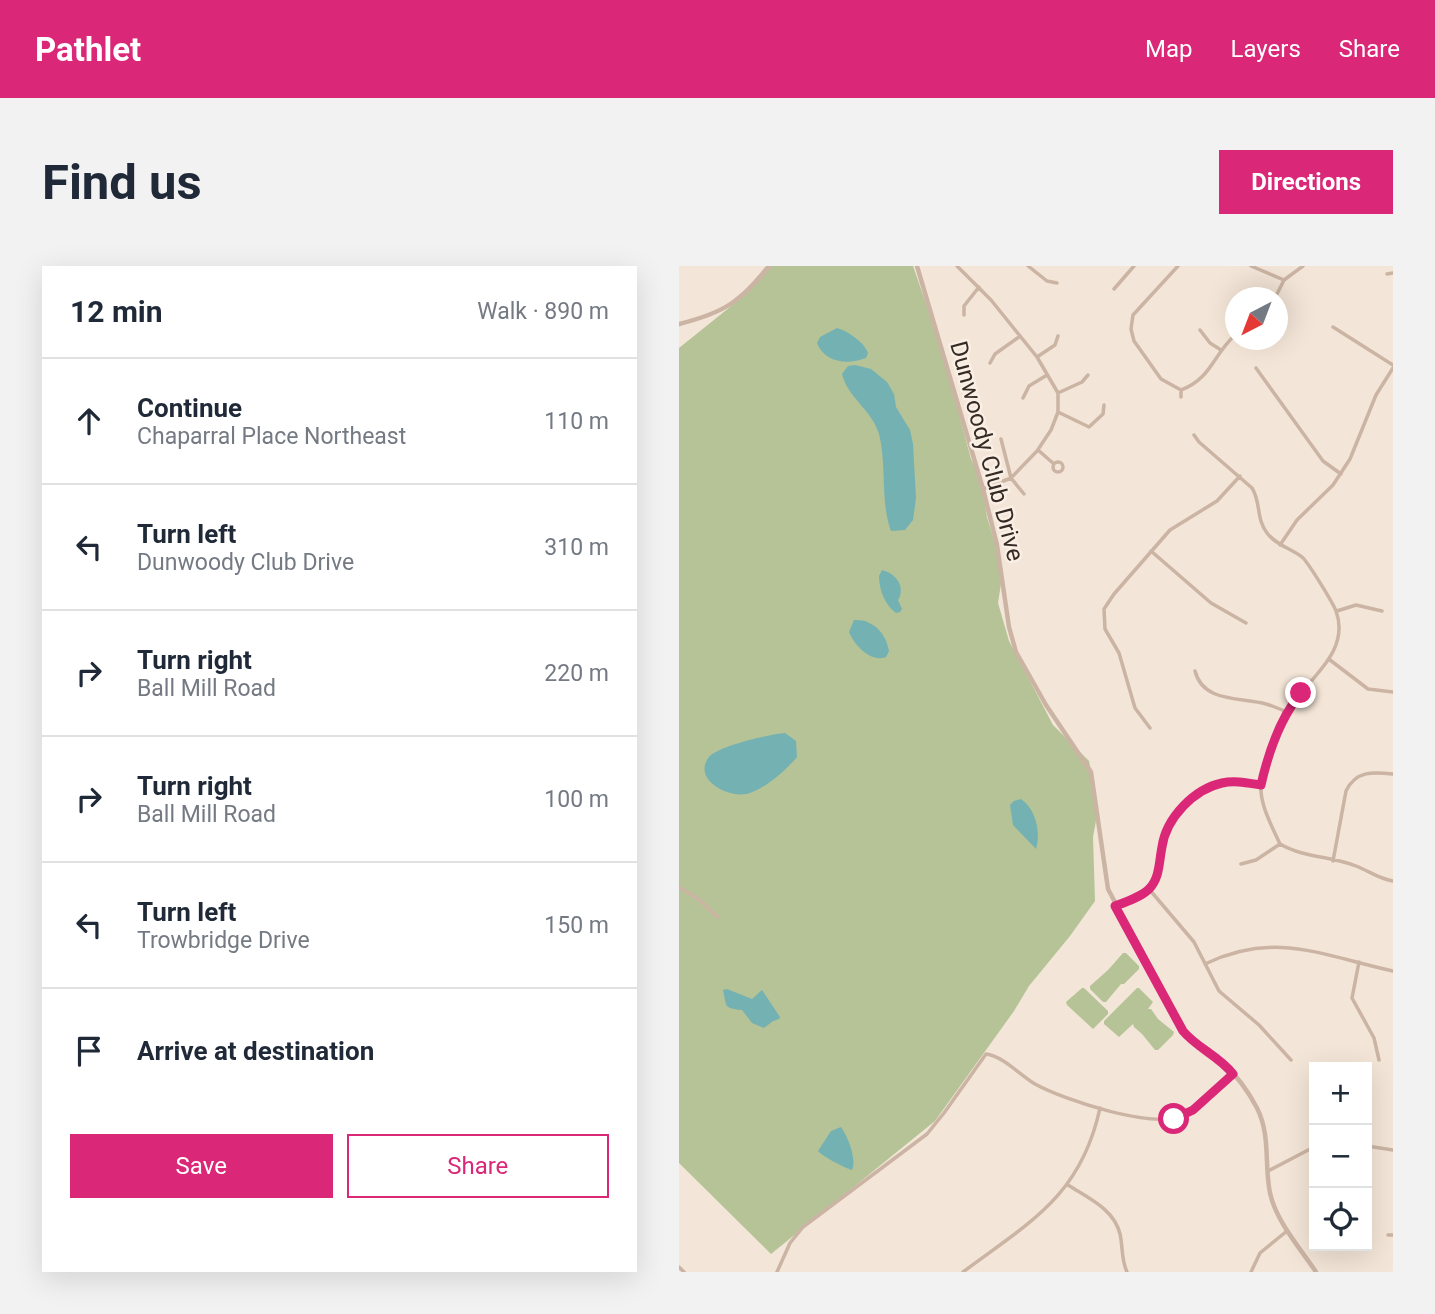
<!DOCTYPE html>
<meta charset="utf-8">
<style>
body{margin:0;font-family:Roboto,sans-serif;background:#f2f2f3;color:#1f2937}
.controls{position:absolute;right:21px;bottom:21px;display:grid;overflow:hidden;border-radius:0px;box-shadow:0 7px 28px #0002}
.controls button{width:63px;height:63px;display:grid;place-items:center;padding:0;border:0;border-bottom:2px solid #e0e1e3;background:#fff;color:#1f2937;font:35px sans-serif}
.compass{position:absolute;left:546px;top:21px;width:63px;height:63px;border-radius:50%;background:#fff;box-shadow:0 7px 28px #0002;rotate:222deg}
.stop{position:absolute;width:21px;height:21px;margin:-16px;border:5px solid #db2777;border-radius:50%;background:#fff}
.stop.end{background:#db2777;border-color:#fff;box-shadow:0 2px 7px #0008}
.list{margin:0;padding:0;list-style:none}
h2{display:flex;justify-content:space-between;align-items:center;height:91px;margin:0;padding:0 28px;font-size:30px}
h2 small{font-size:23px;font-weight:400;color:#747a83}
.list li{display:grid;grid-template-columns:46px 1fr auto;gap:21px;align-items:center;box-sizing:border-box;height:126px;padding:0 28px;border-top:2px solid #e0e1e3}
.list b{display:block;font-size:26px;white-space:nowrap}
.list p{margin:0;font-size:23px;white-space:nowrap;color:#747a83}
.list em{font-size:23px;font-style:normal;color:#747a83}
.actions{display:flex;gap:14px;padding:21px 28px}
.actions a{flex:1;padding:16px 0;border:2px solid #db2777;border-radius:0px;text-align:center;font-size:24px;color:#db2777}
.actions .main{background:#db2777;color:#fff}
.icon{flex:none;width:38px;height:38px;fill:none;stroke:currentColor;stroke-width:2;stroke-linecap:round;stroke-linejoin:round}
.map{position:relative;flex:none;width:714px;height:1006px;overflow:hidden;border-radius:0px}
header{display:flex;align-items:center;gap:42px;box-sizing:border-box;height:98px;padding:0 35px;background:#db2777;color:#fff}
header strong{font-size:33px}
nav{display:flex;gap:38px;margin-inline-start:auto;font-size:24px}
.intro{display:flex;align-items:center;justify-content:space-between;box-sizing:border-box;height:168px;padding:0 42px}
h1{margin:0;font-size:49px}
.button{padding:18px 32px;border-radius:0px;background:#db2777;color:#fff;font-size:24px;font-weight:700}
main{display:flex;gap:42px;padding:0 42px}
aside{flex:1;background:#fff;border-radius:0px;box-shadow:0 7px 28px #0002}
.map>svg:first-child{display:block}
</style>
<header>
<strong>Pathlet</strong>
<nav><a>Map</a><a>Layers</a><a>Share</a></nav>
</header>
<div class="intro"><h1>Find us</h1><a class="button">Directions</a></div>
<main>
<aside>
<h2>12 min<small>Walk · 890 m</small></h2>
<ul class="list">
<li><svg class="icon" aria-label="ahead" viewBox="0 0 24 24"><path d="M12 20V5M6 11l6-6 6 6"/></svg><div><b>Continue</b><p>Chaparral Place Northeast</p></div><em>110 m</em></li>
<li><svg class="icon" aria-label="left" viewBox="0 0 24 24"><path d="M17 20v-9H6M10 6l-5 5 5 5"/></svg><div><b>Turn left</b><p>Dunwoody Club Drive</p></div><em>310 m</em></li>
<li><svg class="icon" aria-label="right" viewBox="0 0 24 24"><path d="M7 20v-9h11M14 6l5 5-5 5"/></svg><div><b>Turn right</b><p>Ball Mill Road</p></div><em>220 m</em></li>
<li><svg class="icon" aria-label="right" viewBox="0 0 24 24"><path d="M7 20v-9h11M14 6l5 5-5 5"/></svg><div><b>Turn right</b><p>Ball Mill Road</p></div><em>100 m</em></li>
<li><svg class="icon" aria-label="left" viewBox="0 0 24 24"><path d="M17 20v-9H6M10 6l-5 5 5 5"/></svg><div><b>Turn left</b><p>Trowbridge Drive</p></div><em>150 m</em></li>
<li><svg class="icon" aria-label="arrive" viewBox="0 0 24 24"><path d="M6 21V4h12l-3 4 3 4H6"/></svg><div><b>Arrive at destination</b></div></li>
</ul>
<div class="actions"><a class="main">Save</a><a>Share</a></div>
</aside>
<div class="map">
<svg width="714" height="1006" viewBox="0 0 714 1006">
<rect width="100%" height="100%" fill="#f3e5d7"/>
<path fill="#b5c397" d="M87,0h147l27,78 31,115 10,20 6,38 16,54 -5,32 11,38 44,84 36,36 9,49 -5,27 2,64 -25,35 -41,50 -15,25 -79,110 -164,133 -92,-91v-815l56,-45z
M444,687h3l13,13v3l-15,15h-3l-15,18h-3l-13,-13v-3l18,-16z
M403,722h2l24,23v3l-15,15 -26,-24 -1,-3z
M458,722h2l14,14 -5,7h3l7,10 16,13 -1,3 -15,15h-3l-13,-16 -8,-7 -1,-3 -14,13 -15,-13v-3z"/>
<path fill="#74b1b2" d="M158,62c11,3 28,15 31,25l-2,5c-19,7 -41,5 -49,-15l3,-6z
M176,99l16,4 16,13 7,12 2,13 14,23 3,14 3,54 -3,22 -8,10 -14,1c-11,-30 -4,-65 -12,-97 -7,-24 -31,-36 -37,-60l6,-8z
M203,304c14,3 24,17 16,30l4,9 -2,3 -4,1c-11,-8 -17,-23 -17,-37z
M175,354c19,-1 32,13 35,31l-3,6c-15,6 -32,-12 -37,-25z
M106,467l11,8 1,16c-11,13 -30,30 -47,36 -19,7 -59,-13 -41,-36 9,-11 61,-23 76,-24z
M342,533c15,10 20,34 15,50l-23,-24 -3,-20 4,-4z
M48,723l25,10 10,-9 18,27 -1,2 -6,2 -9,7 -12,-5 -10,-13c-19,-2 -15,-3 -19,-20z
M162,861c7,10 16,32 11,43 -7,-2 -30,-14 -34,-19l13,-20z"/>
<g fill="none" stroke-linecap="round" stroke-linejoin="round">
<path stroke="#cbb4a3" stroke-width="3.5" d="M278,0l34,34 46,57 21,36v19l-7,18 -14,21 -26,27 -28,11
M349,0l19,15 10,2
M499,0l-45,49 -2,14 3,12 27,38 20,11c30,-11 32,-35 54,-55
M572,0l33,14
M708,8l6,-1
M435,23l20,-23
M596,32l9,-18 19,-14
M285,49v-9l15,-19
M654,61l60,38
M521,64l10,13 11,7
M358,91l18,-12 3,-9
M311,97l5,-9 24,-17
M577,102l67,93 18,13
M379,127l24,-11 6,-7
M502,131v-7
M344,132l6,-12 18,-11
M379,146l31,15 14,-13 1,-9
M515,169l5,7 53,46c9,14 4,31 15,45 9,12 23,15 35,24 6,5 31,46 34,54 15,41 -28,68 -47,97 -9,14 -26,58 -28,75 -2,21 11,43 19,61 24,14 51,12 76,22 13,5 23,13 37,15
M322,173l10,39 13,16
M359,184l16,14
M374 201a5 5 0 1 1 10 0a5 5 0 1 1-10 0Z
M601,279l17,-25 36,-35 17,-26 26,-64 17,-27
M472,285l60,52 35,20
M658,345l19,-6 26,6
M651,394l38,29 25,3
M516,405c8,32 46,26 71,33 7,2 14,5 21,8
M471,462l-15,-20 -16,-55 -14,-24 -1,-20 10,-15 56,-64 47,-29 23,-25
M654,595l13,-70c10,-21 28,-19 47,-17
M562,598l15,-4 24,-16
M0,621l18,11 21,19
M470,623l45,53 25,49 40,34 32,35
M436,640c11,-4 26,-9 34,-17 12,-13 10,-32 14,-47 7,-27 32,-54 59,-59 13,-3 26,0 38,2
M680,696l-7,36 22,40 5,22
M526,698c71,-34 118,-8 188,7
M688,880l26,4
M589,905l46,-24
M389,919c20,13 46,24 52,49 3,13 1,25 7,38
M709,969h5
M0,1001l5,5
M98,1006l13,-29 13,-16 124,-93 17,-21 42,-59c17,2 35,22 49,30 29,16 119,46 149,31 18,-8 34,-27 49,-41
M284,1006c67,-50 118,-76 137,-164
M572,1006l9,-19 27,-22"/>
<path stroke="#cbb4a3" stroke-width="4.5" d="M238,0l66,223 14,56 12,82 7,25 30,53 45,67 17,117 75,142c12,14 29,21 42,34 12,11 24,28 32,43 14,28 7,56 13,85 6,28 30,55 46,79
M0,58c48,-12 59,-22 91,-58"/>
</g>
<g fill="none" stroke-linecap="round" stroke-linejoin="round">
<path stroke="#db2777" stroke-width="9" d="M495,853l19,-9 40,-36c-14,-18 -36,-26 -50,-43l-68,-125c11,-4 26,-9 34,-17 11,-11 10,-28 13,-42 4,-29 32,-58 60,-64 13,-3 26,0 39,2 7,-31 19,-67 40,-92"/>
</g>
<g text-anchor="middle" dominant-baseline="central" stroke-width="5" stroke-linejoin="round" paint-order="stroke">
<g font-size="24" fill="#362a25" stroke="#faefe4">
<text transform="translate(308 185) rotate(75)">Dunwoody Club Drive</text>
</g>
</g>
</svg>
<div class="controls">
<button>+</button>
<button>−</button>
<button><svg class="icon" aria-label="locate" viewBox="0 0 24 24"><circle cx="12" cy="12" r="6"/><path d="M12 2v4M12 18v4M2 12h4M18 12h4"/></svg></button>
</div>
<svg class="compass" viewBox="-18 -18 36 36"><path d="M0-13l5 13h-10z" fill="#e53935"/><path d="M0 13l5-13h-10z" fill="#747a83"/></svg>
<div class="stop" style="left:495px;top:853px"></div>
<div class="stop end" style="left:622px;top:427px"></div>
</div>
</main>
